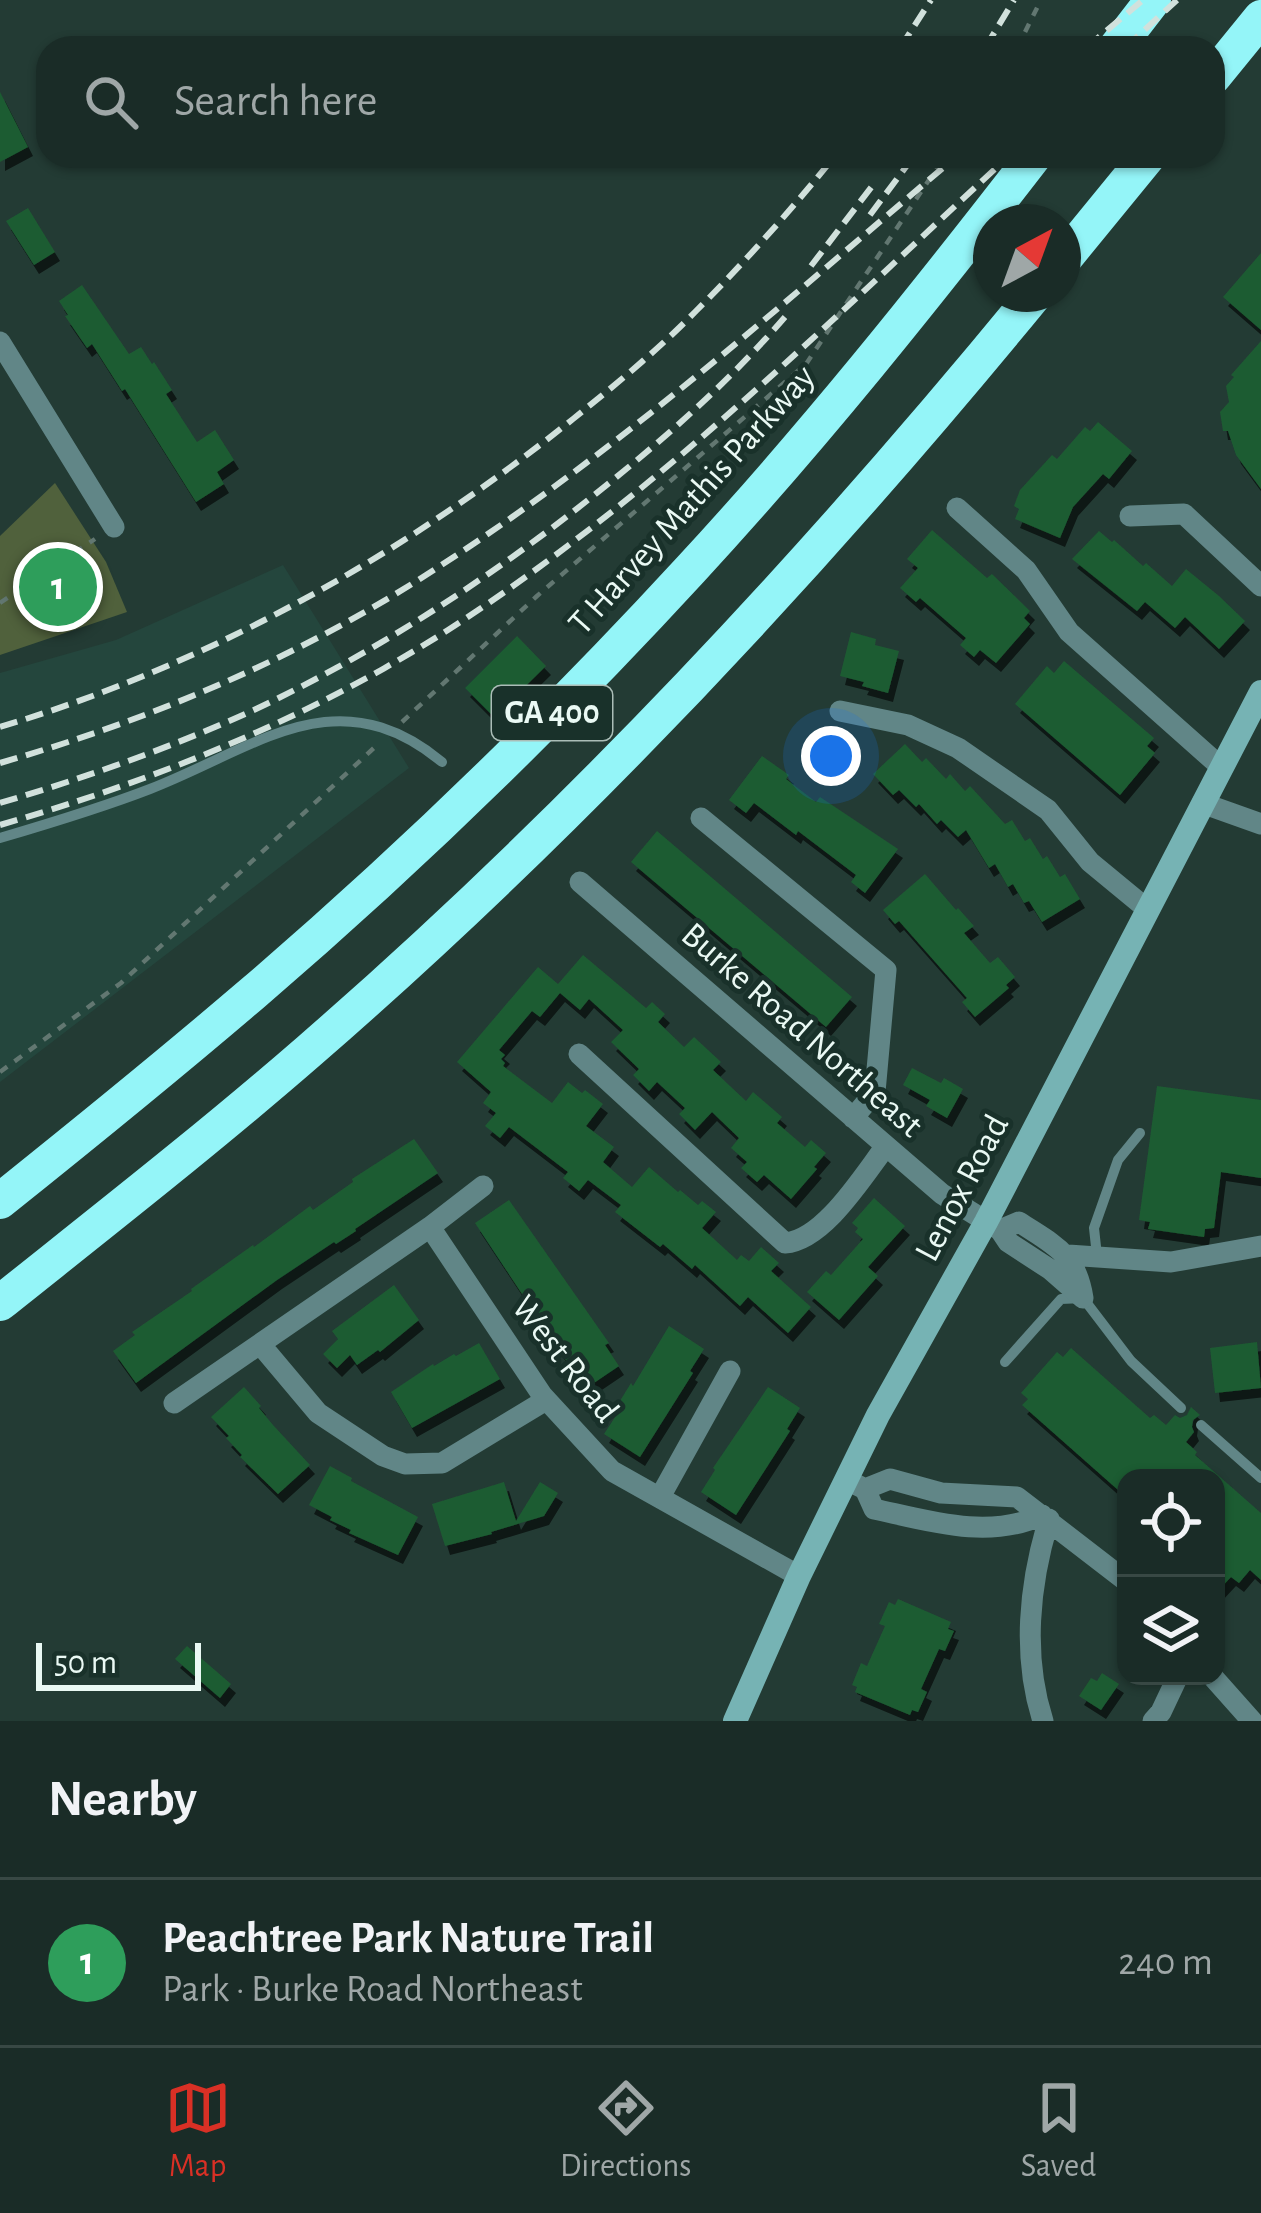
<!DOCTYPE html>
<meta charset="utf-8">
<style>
body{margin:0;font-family:"Alegreya Sans",sans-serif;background:#273833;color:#f1f3f6}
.controls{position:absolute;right:36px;bottom:36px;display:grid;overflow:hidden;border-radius:24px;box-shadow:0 3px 9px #0004}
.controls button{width:108px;height:108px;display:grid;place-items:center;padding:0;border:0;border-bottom:3px solid #384844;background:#1a2c27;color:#f1f3f6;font:60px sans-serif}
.compass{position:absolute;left:973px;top:204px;width:108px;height:108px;border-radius:50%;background:#1a2c27;box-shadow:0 3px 9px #0004;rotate:41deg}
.scale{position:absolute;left:36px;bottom:30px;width:165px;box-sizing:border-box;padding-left:12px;border:6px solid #eaf9f4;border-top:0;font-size:33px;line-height:42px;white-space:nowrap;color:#eaf9f4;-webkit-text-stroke:9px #19312a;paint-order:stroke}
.you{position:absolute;left:831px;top:756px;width:42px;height:42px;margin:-30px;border:9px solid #fff;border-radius:50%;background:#1a73e8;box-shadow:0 0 0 18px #1a73e833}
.badge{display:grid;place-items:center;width:78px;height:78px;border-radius:50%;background:#d93025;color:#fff;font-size:39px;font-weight:700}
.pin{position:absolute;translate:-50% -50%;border:6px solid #fff;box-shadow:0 3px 12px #0006}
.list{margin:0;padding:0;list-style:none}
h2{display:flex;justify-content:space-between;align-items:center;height:156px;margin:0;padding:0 48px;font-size:51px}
h2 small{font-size:39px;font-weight:400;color:#9fa7a7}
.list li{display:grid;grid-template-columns:78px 1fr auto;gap:36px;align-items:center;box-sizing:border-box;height:168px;padding:0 48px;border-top:3px solid #384844}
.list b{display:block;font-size:45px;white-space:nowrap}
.list p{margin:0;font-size:39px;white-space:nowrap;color:#9fa7a7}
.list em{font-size:39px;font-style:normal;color:#9fa7a7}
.icon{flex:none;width:66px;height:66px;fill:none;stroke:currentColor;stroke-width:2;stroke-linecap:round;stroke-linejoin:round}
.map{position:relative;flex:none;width:1261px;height:1721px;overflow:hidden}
.search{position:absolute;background:#1a2c27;box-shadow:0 3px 9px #0004;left:36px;right:36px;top:36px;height:132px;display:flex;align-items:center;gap:30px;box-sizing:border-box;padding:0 42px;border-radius:36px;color:#9fa7a7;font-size:45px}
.sheet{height:324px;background:#1a2c27}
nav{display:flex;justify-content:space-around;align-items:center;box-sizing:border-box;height:168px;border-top:3px solid #384844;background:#1a2c27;font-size:33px;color:#9fa7a7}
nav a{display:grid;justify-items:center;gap:6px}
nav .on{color:#d93025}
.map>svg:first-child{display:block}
</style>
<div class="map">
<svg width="1261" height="1721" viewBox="0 0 1261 1721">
<defs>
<filter id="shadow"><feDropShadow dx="5" dy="9" stdDeviation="0" flood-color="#0009"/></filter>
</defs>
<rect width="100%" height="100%" fill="#233b34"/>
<path fill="#24463d" d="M283,565l126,203 -409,314v-409l116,-33z"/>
<path fill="#50613c" d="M55,483l51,79 21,50 -127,43v-119z"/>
<path fill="#1d5b32" filter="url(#shadow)" d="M0,92l28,55 -28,15z
M28,208l27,44 -21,13 -28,-44z
M1261,253v77l-38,-33z
M82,285l47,69 12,-7 11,17 2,-2 18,28 -6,4 31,48 18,-12 19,30 -17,12 7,12 -28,18 -71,-113 -3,2 -30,-47 -5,4 -22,-32 3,-1 -9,-14z
M1261,341v148l-25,-34 -8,-24h-5l-3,-19 9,-10 -3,-16 8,-9 -3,-2z
M1098,422l34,29 -23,28 -6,-5 -30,33 -13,31 -45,-19 4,-10 -5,-3 6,-16 32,-35 5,4 28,-32 5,4z
M932,530l55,48 5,-4 38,37 -6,7 6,6 -34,39 -16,-13 -6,7 -14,-12 6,-7 -46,-40 -4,4 -16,-14 18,-20 -11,-9z
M1099,531l13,11 2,-2 29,26 3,-3 26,23 14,-17 33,27 26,25 -26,28 -34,-32 -10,11 -30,-26 -8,9 -65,-52z
M851,632l25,7 -1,6 24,6 -11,42 -26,-7 2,-4 -24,-6z
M517,636l29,30 -52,51 -29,-29z
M1064,661l90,77 -7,8 8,7 -35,42 -105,-91 32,-38 7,7z
M905,744l17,18 4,-4 20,21 4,-5 15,17 5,-5 35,38 7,-4 13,21 5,-3 13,21 4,-3 13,21 5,-3 15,25 -38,23 -13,-21 -5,2 -11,-19 -5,3 -13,-23 -6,4 -23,-38 -8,7 -17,-17 -4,4 -18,-20 -3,3 -17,-17 -6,5 -20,-21z
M762,756l27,19 -3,4 30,23 4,-5 78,52 -33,44 -14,-11 5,-7 -58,-44 -2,4 -42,-32 -8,10 -17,-13z
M657,831l195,166 -26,30 -195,-165z
M925,874l31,36 2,-2 16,18 -10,7 26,30 8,-6 17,20 -9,8 3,3 -34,29 -13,-15 5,-4 -68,-77 -4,3 -12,-14z
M583,955l63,53 6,-6 13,12 -7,8 26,25 10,-10 27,25 -8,8 33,31 7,-9 29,25 -5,6 28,24 6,-7 15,13 -12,14 3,2 -26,30 -27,-24 -7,7 -16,-14 6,-6 -16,-14 8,-10 -27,-26 -17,18 -16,-16 6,-6 -28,-26 -8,9 -16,-16 6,-6 -28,-27 12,-12 -34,-31 -9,11 -20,-17 -20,24 -8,-6 -33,39 6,5 -4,4 4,4 -2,3 49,37 16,-21 14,11 3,-3 18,14 -17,22 28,21 -11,15 29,25 17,-20 29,25 2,-2 18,15 4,-4 14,11 -14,16 35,32 4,-5 8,6 12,-14 18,16 -8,8 40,36 -23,26 -40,-36 -8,9 -45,-41 -3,4 -29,-25 -3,3 -45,-35 6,-7 -33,-25 -9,11 -16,-13 5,-6 -59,-45 -9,11 -15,-12 11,-13 -13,-10 8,-11 -34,-30 81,-95 20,17z
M912,1068l29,15 3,-5 19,11 -16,29 -21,-12 4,-6 -27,-15z
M1157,1086l104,14v78l-40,-6 -7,56 -9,1 -1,8 -56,-8 2,-7 -11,-2z
M414,1139l24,34 -83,56 1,2 -20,13 -2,-2 -57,38 -141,103 -23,-32 22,-16 -3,-3 60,-41 -1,-2 62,-44 1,2 56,-41 3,4 40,-28 -1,-3z
M874,1198l31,28 -37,41 10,9 -39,44 -32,-28 19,-21 5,4 32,-36 -8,-7 3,-4 -6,-5z
M509,1200l100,143 -4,2 14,21 -34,23 -110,-166z
M394,1285l25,35 -39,32 -2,-2 -21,15 -7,-10 -13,13 -14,-14 15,-15 -6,-8z
M669,1326l35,23 -14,22 3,2 -53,84 -36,-23 15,-23 -4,-2 16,-26 2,3z
M1257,1342l4,46 -46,5 -5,-45z
M479,1343l21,36 -88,49 -21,-36 42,-28 1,2 20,-12 2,2z
M1071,1348l79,70 4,-3 12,10 9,-10 5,3 7,-3 4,-8 9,8 -7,5 -1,7 2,5 -8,10 11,10 -2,3 66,58v67l-11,-10 -11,13 -8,-6 -15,16v-115h-90v19l-104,-92 6,-6 -7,-6 36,-41 6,5z
M244,1387l17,19 -2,2 14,17 37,40 -32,29 -38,-37 2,-2 -16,-17 3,-2 -18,-19z
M768,1387l32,21 -13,21 3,2 -54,84 -35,-23 14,-22 -2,-2z
M330,1466l22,12 -1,3 67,36 -20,38 -49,-22 2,-3 -21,-10 2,-3 -23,-12z
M504,1482l12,39 24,-39 18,11 -14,23 -53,16 1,2 -47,12 -13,-42z
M898,1599l53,23 -3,7 6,2 -9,20 -6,-2 -18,40 6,3 -9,20 -6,-2 -2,5 -55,-23 2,-5 -5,-2 9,-22 6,3 18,-40 -6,-2 10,-22 6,3z
M187,1646l44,38 -11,14 -45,-39z
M1102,1673l17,11 -18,26 -22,-14 12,-18 6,3z"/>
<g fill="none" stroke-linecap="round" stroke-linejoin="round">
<path stroke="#627771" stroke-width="4.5" stroke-dasharray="9 9" stroke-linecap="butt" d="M1017,48l24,-48
M0,603l95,-64
M402,722l135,-126 269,-232 139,-208
M0,1072l121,-89 255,-237"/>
<path stroke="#618687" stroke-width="10" d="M0,838c51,-15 101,-30 150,-49 106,-41 186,-114 292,-27
M1097,1256l-3,-28 24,-68 22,-27
M1005,1362l56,-63 22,-1 48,63 50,47
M1201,1425l60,53"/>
<path stroke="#618687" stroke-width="21" d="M0,342l114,185
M957,508l69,62 43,62 152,135
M1130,516l54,-2 77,72
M840,711l68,14 50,23 90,62 42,52 57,47
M1202,803l59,21
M701,818l185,152 -11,122 -22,26
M580,882l362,312 58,36 8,12 43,28 32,28
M579,1054l206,189c39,-3 78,-67 101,-97
M430,1227l112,168 70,76 187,105
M1000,1230l19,-8c35,23 57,31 64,76
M1068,1255l103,7 90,-16
M260,1344l58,69 65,43 22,8 37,-1 104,-63
M174,1403l256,-176 53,-41
M857,1485l8,4 9,20c55,12 115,31 168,6
M865,1489l25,-10 51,14 76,4 109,84
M660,1497l70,-126
M1212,1676l40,45
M1043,1721c-21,-65 -14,-137 6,-202
M1153,1721l8,-9 17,-36"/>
<path stroke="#76b3b4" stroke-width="24" d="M735,1721l64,-145 79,-161 108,-193 275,-530"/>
<path stroke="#94f5f8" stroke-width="36" d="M1116,48l37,-48
M1213,77l48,-59
M1063,260l85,-104
M0,1201c85,-68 170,-137 253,-208 154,-132 301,-275 438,-424 122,-132 233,-271 343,-413
M0,1303c104,-83 209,-165 309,-252 265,-230 504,-486 726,-757"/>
<path stroke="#d1e1dc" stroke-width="6" stroke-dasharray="18 9" stroke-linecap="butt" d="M900,48l31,-48
M985,48l29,-48
M1086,48l57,-48
M1125,48l52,-48
M870,215l44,-59
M811,266l62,-81
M0,727c210,-63 402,-171 573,-308 42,-34 85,-69 123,-108 49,-49 95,-101 139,-155
M0,763c145,-42 286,-100 415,-181 194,-122 367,-278 542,-426
M0,803c87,-26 173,-56 256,-94 120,-57 233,-130 337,-213 69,-55 135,-113 192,-179
M0,825c156,-45 310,-107 448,-195 206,-133 381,-308 561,-474"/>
</g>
<g text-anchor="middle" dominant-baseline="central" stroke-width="10" stroke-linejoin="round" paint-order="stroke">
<rect fill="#19312a" stroke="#abbdb7" stroke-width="3" x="492" y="686" width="120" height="54" rx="9"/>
<g font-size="33" font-weight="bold" fill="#eaf9f4">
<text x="552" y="713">GA 400</text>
</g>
<g font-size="36" fill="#eaf9f4" stroke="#19312a">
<text transform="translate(692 500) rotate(-48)">T Harvey Mathis Parkway</text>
<text transform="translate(802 1030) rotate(41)">Burke Road Northeast</text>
<text transform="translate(962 1188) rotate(-62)">Lenox Road</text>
<text transform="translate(565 1359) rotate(52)">West Road</text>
</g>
</g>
</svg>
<div class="controls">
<button><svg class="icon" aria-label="locate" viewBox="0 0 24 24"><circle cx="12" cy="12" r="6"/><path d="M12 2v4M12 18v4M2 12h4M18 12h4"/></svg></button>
<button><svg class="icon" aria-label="layers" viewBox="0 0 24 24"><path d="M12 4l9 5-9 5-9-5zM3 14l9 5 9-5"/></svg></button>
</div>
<svg class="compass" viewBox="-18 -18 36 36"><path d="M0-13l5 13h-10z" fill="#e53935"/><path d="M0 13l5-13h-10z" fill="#9fa7a7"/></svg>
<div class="scale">50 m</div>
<div class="you"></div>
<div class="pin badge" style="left:58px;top:587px;background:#2e9e5b">1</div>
<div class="search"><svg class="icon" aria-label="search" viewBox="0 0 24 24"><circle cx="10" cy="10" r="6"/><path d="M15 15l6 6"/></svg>Search here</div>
</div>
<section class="sheet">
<h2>Nearby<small></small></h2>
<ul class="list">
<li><span class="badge" style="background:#2e9e5b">1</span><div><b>Peachtree Park Nature Trail</b><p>Park · Burke Road Northeast</p></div><em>240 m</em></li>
</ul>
</section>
<nav>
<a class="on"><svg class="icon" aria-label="map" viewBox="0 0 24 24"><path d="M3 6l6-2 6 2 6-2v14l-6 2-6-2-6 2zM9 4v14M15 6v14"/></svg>Map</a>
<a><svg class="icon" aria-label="directions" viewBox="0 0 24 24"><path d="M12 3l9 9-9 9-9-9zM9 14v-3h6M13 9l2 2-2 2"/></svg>Directions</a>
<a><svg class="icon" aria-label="saved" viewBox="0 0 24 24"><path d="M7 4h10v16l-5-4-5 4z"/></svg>Saved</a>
</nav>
